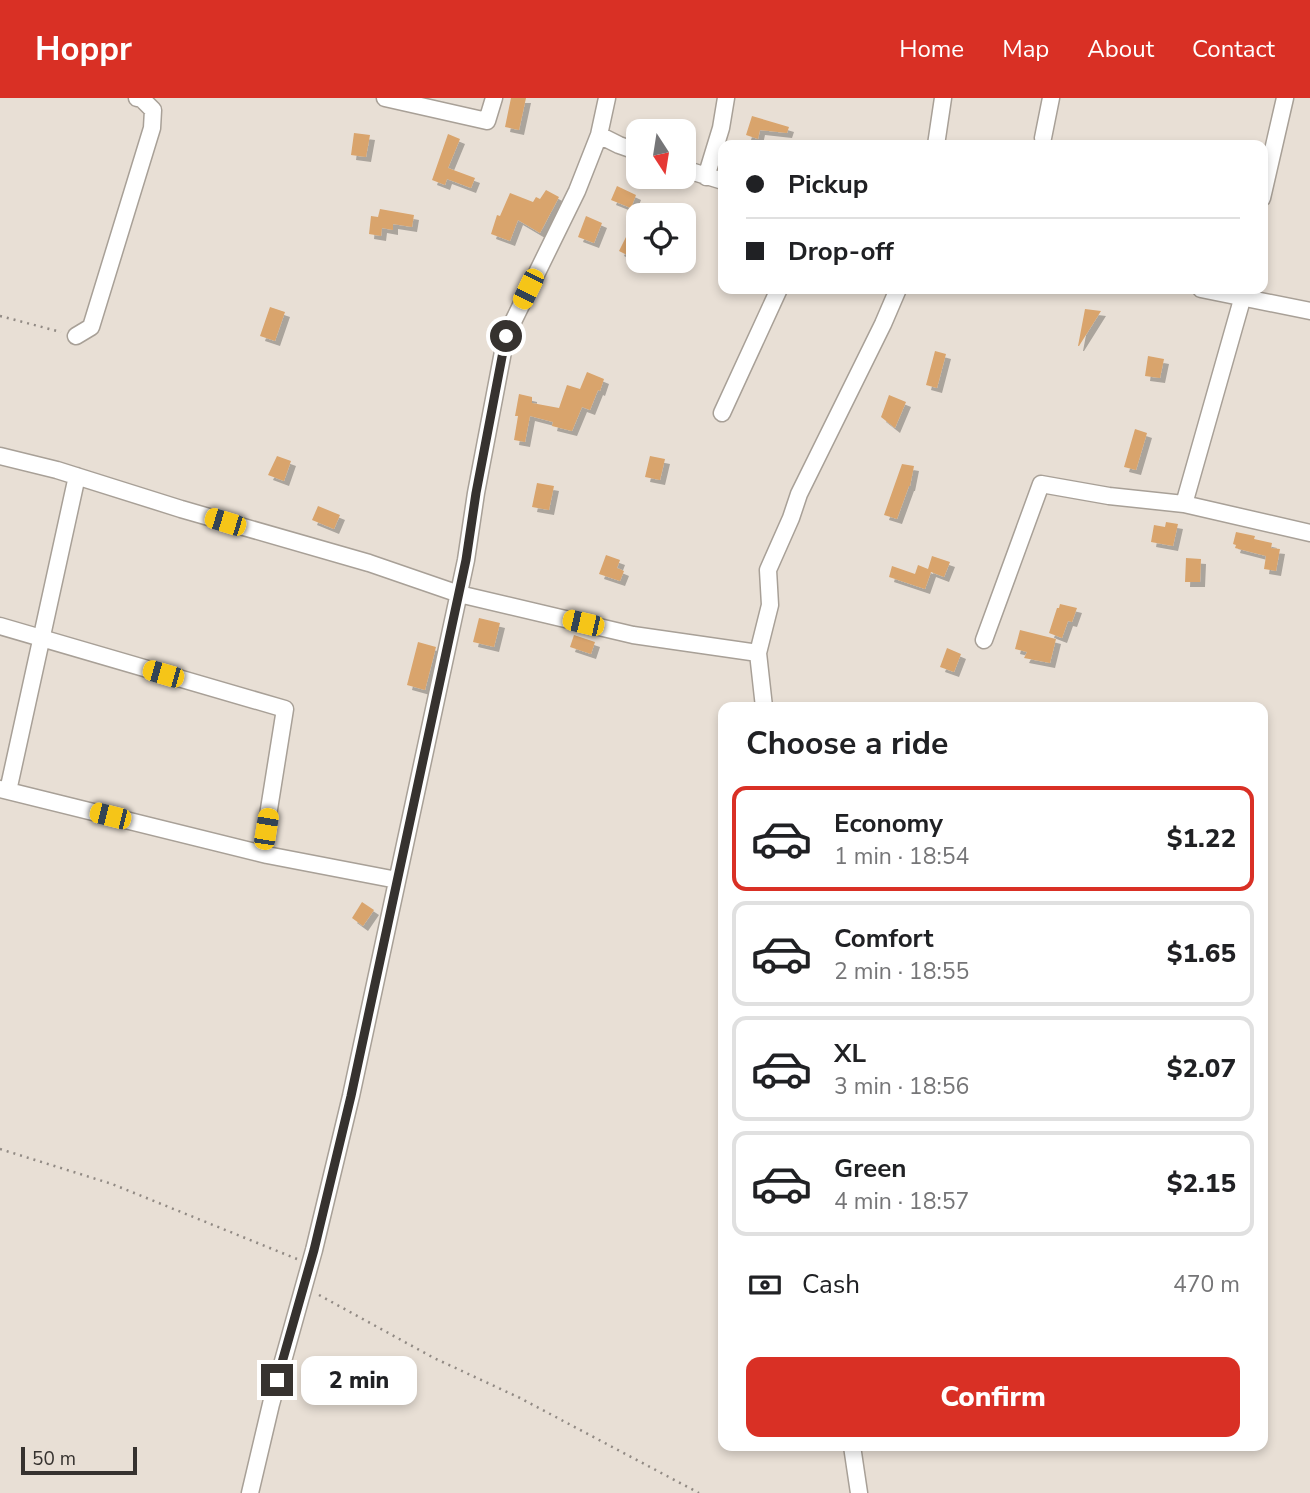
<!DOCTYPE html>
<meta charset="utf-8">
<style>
:root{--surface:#fff;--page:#f6f6f6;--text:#202124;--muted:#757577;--line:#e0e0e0;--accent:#d93025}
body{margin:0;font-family:"Nunito Sans",sans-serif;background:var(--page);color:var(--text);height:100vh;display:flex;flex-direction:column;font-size:26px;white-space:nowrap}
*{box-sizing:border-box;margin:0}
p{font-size:23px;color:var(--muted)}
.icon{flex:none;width:38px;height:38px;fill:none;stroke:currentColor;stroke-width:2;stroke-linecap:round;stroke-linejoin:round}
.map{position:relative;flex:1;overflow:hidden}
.panel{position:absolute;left:718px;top:604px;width:550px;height:749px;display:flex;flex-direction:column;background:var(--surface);border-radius:14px;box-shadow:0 4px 10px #0003}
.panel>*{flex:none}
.banner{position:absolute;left:718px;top:42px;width:550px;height:154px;border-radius:14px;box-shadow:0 4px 10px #0003;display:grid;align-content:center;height:154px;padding:0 28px;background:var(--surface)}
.needle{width:46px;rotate:168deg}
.tools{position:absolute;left:626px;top:21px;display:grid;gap:14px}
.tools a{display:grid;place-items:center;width:70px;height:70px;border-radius:14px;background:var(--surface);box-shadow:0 4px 10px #0003;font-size:35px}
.scale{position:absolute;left:21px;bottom:18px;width:116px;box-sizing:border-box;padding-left:7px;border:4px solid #36322f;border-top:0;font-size:19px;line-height:24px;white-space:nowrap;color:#36322f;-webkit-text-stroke:5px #e8dfd5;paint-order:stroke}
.end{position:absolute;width:32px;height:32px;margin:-16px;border:9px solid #36322f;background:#fff;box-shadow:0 0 0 4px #fff}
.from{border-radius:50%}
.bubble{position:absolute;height:49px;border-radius:14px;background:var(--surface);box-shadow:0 4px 10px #0003;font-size:23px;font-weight:800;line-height:49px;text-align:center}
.car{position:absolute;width:21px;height:42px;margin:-21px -10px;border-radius:9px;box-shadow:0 0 5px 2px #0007;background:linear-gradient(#f5c518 24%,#345 0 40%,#f5c518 0 76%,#345 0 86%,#f5c518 0)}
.banner b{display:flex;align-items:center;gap:24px;height:66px;font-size:26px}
.banner b+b{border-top:2px solid var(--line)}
.banner i{width:18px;height:18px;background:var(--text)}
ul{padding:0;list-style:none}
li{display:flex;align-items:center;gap:21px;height:105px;margin:0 14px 10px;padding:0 14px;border:4px solid var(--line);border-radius:14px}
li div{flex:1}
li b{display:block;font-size:26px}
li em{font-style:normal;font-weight:800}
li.current{border-color:var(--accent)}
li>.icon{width:63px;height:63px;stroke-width:1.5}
h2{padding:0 28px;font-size:32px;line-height:84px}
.pay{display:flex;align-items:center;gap:18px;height:77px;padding:0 28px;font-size:26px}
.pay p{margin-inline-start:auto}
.primary-button{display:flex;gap:14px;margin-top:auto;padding:14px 28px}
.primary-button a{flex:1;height:80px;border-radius:14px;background:var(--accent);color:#fff;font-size:28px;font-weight:800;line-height:80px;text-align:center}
header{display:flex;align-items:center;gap:42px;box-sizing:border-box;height:98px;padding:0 35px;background:var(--accent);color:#fff}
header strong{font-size:33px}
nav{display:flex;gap:38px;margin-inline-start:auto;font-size:24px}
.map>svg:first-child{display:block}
.building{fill:#d9a46c;filter:url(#shadow)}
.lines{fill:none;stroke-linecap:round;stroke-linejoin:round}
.street-casing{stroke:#a8a097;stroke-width:19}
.path{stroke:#918a84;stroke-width:2.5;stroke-dasharray:2 5;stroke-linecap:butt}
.street{stroke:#fff;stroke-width:16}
.route{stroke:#36322f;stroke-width:9}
</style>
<header>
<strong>Hoppr</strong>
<nav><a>Home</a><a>Map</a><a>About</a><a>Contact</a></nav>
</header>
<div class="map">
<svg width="1310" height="1395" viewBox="0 0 1310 1395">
<defs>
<filter id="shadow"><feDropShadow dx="5" dy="5" stdDeviation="0" flood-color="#0004"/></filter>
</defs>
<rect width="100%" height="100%" fill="#e8dfd5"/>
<path class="building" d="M 511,0 L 526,0 L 519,32 L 505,29 Z
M 752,18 L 789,29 L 787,35 L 760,32 L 758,41 L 746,37 Z
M 354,35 L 370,37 L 366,59 L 351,57 Z
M 448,36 L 460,41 L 448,70 L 475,80 L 471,90 L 447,81 L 445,87 L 432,82 Z
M 617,88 L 636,97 L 631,110 L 611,102 Z
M 546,92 L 559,99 L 540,135 L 518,122 L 510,143 L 491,136 L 497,117 L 500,118 L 510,95 L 533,104 L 536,99 L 540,101 Z
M 380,111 L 414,117 L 412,129 L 393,126 L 393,132 L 382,130 L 381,138 L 369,136 L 371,118 L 378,119 Z
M 586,118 L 602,125 L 594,145 L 578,139 Z
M 627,137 L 639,143 L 639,159 L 634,157 L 633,160 L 619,153 Z
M 270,209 L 285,214 L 275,243 L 260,238 Z
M 1085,211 L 1101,213 L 1079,248 L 1078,248 Z
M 935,253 L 946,256 L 937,290 L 926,287 Z
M 1148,258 L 1164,261 L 1160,280 L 1145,278 Z
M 587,274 L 604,281 L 600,293 L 598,292 L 590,312 L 582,309 L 572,333 L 552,328 L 553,324 L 530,318 L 525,344 L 514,342 L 518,318 L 515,318 L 519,296 L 532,299 L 532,305 L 559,310 L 567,287 L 580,291 Z
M 889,297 L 906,304 L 895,330 L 881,319 Z
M 1135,331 L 1147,335 L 1136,372 L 1124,369 Z
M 277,358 L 291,363 L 284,383 L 268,377 Z
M 650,358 L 665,361 L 660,382 L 645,379 Z
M 902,366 L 914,368 L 910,388 L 909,388 L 897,421 L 884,417 Z
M 537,385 L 554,388 L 549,412 L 532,409 Z
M 318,408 L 340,417 L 334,431 L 312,422 Z
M 1166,424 L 1178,426 L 1173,448 L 1151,444 L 1154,427 L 1165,429 Z
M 1236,434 L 1255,438 L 1254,441 L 1272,445 L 1271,450 L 1280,451 L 1276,473 L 1264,471 L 1266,458 L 1235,450 L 1236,447 L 1233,446 Z
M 606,457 L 620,462 L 617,470 L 624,473 L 620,483 L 599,476 Z
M 932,458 L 950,464 L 944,479 L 931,474 L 925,491 L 889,479 L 892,468 L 915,476 L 918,467 L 928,471 Z
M 1186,460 L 1201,461 L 1200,484 L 1185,484 Z
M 1060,506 L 1077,510 L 1072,524 L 1068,523 L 1062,540 L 1049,535 L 1057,510 L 1059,510 Z
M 479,520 L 500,525 L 494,549 L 473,544 Z
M 1020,532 L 1056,541 L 1050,565 L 1024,560 L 1027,554 L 1015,551 Z
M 574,537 L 595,544 L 591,556 L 570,549 Z
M 418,544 L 436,549 L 425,592 L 407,587 Z
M 947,550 L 961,556 L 954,574 L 940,569 Z
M 362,804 L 374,812 L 363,828 L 352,820 Z"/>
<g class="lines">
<defs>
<path id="street" d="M 385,0 L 487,23 L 494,0
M 599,37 L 619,47 L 639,54
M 1043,40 L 1051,0
M 936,47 L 943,0
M 684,71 L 723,83
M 706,79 L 721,30 L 726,0
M 1262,100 L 1285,0
M 1201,191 L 1310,213
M 76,238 L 91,229 L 152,30 L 153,12 L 142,1 L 137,0
M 722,315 L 779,191
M 0,358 L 57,372 L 181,411 L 369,465 L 459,496 L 633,537 L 758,555 L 764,609
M 1184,406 L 1310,435
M 0,528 L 285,611 L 262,755
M 984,542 L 1041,386 L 1109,398 L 1184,406 L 1245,191
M 758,555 L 770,507 L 768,472 L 791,420 L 799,396 L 883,226 L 898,191
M 0,691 L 267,757 L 397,782
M 8,693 L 77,378
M 852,1348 L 859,1395
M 250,1395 L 271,1306 L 314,1152 L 351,998 L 466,462 L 476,395 L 506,238 L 577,93 L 599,37 L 607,0"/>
</defs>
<use href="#street" class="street-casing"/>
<path class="path" d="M 0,218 L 61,234
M 0,1051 L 112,1086 L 297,1161
M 319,1197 L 434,1260 L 520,1300 L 699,1395"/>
<use href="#street" class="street"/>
</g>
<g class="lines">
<path class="route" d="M 277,1282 L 314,1152 L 351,998 L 466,462 L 476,395 L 506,238"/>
</g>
</svg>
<div class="tools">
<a><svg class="needle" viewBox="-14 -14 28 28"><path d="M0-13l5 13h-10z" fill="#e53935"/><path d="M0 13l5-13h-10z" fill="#757577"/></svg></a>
<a><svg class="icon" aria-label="locate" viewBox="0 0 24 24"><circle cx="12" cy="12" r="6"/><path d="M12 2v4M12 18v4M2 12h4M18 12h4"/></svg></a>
</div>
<div class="scale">50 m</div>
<i class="end from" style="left:506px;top:238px"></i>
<i class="end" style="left:277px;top:1282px"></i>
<div class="bubble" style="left:301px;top:1258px;width:116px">2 min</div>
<i class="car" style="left:528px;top:191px;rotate:206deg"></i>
<i class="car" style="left:225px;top:424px;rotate:287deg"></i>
<i class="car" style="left:583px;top:525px;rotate:283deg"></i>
<i class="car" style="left:163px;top:576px;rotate:286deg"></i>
<i class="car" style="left:110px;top:718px;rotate:284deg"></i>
<i class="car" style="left:266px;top:731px;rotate:9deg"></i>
<div class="banner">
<b><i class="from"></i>Pickup</b>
<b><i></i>Drop-off</b>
</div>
<section class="panel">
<h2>Choose a ride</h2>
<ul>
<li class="current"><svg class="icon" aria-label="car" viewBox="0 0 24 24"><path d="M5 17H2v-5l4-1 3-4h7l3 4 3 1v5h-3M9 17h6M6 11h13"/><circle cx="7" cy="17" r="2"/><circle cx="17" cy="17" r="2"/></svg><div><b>Economy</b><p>1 min · 18:54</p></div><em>$1.22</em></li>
<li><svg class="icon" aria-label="car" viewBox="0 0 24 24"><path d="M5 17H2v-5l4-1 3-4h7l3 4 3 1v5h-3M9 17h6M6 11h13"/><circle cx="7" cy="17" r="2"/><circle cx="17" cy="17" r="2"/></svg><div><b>Comfort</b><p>2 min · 18:55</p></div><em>$1.65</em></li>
<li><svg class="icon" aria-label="car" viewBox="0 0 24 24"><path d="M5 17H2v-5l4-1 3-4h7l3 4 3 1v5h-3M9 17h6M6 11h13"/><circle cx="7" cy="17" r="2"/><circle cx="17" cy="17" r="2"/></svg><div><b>XL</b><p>3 min · 18:56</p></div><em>$2.07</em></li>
<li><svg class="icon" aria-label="car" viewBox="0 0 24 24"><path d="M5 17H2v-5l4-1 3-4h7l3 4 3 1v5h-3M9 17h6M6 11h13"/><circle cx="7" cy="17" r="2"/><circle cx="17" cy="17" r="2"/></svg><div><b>Green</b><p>4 min · 18:57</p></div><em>$2.15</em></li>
</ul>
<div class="pay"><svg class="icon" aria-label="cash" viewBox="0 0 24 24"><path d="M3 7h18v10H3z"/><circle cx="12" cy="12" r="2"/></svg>Cash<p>470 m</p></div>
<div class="primary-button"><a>Confirm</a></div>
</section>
</div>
